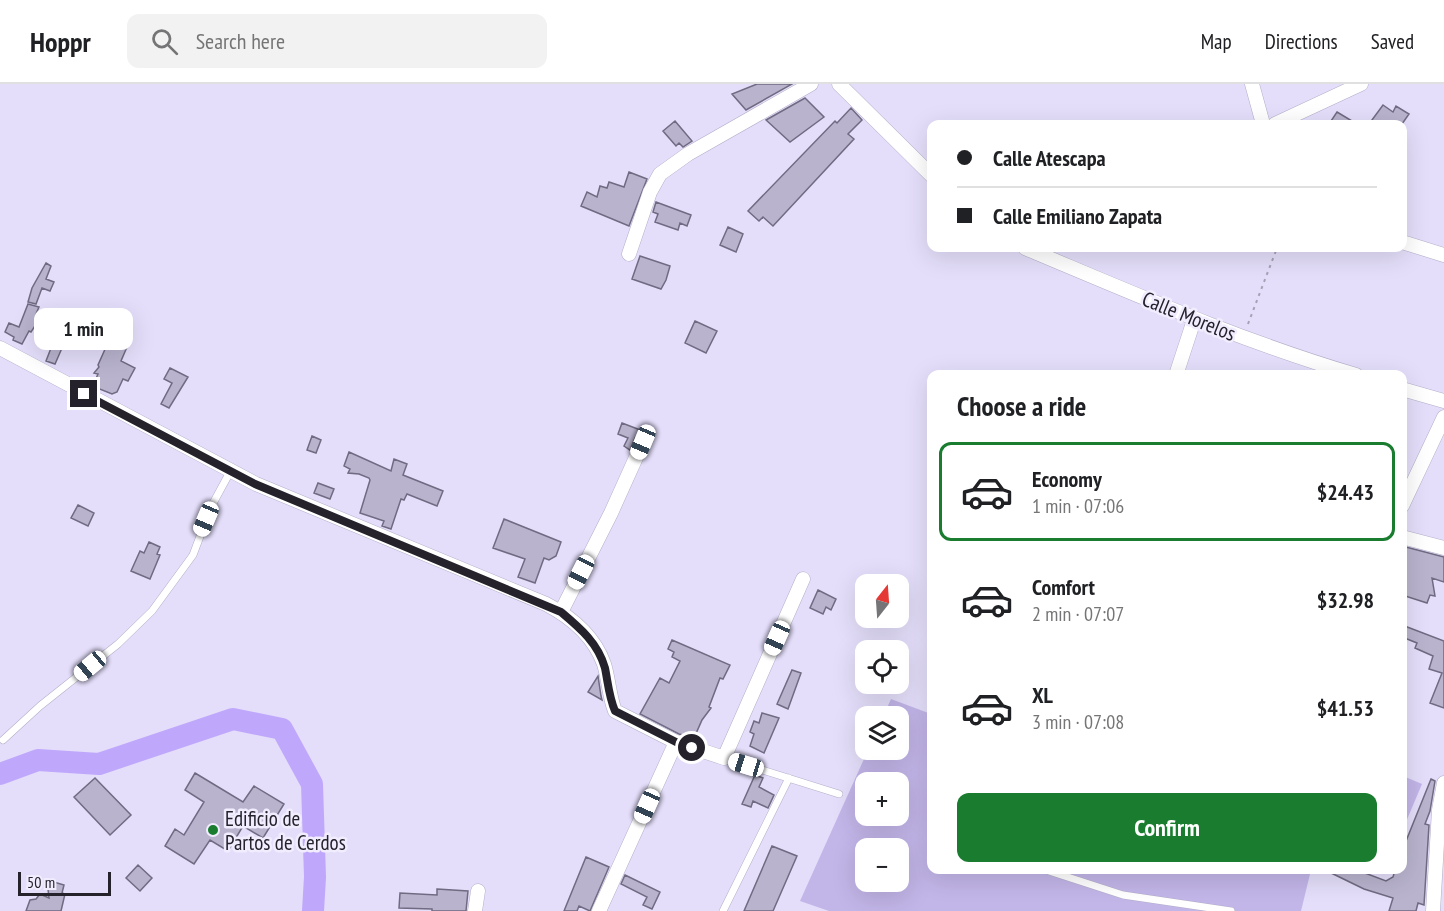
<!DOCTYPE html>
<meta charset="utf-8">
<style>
:root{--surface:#fff;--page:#f2f2f2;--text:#202124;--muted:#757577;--line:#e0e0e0;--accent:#197c2e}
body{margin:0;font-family:"PT Sans Narrow",sans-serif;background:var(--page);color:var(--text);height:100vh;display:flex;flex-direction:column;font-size:22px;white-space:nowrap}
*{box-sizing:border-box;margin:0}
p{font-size:20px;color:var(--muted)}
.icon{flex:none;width:33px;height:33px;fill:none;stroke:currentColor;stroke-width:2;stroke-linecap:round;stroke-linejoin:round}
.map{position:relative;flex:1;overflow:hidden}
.details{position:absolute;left:927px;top:286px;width:480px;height:504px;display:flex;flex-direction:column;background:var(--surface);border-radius:12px;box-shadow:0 6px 24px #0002}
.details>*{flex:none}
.top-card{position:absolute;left:927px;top:36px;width:480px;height:132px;border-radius:12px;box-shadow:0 6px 24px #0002;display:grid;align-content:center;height:132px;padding:0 30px;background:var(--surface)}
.needle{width:39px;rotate:17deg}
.controls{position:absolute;left:855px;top:490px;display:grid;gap:12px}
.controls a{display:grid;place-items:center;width:54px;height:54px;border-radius:12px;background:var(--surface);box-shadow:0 6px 24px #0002;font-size:30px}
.scale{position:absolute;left:18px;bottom:15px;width:93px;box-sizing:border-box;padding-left:6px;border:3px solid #25222c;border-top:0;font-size:16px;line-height:21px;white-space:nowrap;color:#25222c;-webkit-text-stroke:4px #f1edfe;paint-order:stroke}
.end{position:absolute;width:27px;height:27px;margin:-14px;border:8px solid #25222c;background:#fff;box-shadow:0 0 0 3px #fff}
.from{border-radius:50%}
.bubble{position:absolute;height:42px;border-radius:12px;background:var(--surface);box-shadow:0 6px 24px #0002;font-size:20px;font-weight:800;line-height:42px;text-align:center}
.car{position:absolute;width:18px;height:36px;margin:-18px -9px;border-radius:8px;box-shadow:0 0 4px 2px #0007;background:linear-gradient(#fff 24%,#345 0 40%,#fff 0 76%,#345 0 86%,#fff 0)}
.top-card b{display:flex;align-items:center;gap:21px;height:57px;font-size:22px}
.top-card b+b{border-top:2px solid var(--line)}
.top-card i{width:15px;height:15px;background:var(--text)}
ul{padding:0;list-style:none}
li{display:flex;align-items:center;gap:18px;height:99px;margin:0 12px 9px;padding:0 18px;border:3px solid transparent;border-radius:12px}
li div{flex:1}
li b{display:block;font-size:22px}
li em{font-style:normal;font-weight:800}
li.selected{border-color:var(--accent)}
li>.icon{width:54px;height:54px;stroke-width:1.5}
h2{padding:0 30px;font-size:27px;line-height:72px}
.primary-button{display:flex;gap:12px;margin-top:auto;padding:12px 30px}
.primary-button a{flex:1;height:69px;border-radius:12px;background:var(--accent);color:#fff;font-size:24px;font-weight:800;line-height:69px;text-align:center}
header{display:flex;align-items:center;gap:36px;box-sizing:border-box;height:84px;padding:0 30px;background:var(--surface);border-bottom:2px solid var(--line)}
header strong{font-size:28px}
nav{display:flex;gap:33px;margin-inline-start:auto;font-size:21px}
.search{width:420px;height:54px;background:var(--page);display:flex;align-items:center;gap:15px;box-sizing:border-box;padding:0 21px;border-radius:12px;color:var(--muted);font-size:22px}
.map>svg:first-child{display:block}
.green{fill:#c2b5e8;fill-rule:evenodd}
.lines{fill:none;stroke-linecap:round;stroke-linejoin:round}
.river{stroke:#bfa8fb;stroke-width:22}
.building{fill:#b9b3ce;stroke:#706a82;stroke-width:1.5}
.service-casing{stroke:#b4aec9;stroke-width:8}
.minor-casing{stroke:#b4aec9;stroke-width:15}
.path{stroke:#a6a1b7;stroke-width:2;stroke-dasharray:3 4.5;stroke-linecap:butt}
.service{stroke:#fff;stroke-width:7}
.minor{stroke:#fff;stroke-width:14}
.route{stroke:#25222c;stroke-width:8}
.poi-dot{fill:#197c2e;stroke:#f1edfe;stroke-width:2}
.labels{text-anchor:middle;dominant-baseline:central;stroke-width:5;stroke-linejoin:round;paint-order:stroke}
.street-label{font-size:21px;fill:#25222c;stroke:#f1edfe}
.poi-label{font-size:21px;fill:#25222c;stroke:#f1edfe;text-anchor:start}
</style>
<header>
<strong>Hoppr</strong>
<div class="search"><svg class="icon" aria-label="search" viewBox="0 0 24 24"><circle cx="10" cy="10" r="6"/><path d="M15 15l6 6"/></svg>Search here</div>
<nav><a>Map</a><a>Directions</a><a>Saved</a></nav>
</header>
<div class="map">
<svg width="1444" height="827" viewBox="0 0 1444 827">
<rect width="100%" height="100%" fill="#e4defa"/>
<path class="green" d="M 891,615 L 931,630 L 932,786 L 1311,786 L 1301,827 L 829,827 L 800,817 L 868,666 L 898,666 L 898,633 L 883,633 ZM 866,699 L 898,699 L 898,732 L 866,732 ZM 866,765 L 898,765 L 898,798 L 866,798 Z
M 1403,692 L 1422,700 L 1403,745 Z"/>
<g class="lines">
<path class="river" d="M 0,690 L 38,676 L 99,680 L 233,635 L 282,645 L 312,700 L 315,793 L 313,827"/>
</g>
<path class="building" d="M 757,0 L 792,0 L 746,26 L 732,10 Z
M 805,14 L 824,33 L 790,58 L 766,36 Z
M 1383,21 L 1393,28 L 1396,22 L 1409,30 L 1402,40 L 1369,40 Z
M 851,24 L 862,36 L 848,50 L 854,55 L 773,142 L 763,133 L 759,137 L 748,127 L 835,37 L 837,39 Z
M 1337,28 L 1357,40 L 1329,40 Z
M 675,37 L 692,57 L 683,63 L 679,59 L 676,62 L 663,47 Z
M 629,88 L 647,95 L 629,142 L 581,122 L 587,108 L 597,113 L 600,102 L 607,104 L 609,98 L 624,103 Z
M 656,118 L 691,131 L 687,142 L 680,139 L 678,146 L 655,138 L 658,130 L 653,128 Z
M 728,143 L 743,150 L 736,168 L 720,161 Z
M 640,172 L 670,182 L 666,196 L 661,205 L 632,195 Z
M 46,179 L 51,182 L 46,195 L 54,198 L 50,207 L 42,204 L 36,220 L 28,218 L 32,204 Z
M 28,220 L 39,223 L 36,230 L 35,242 L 31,248 L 29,247 L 22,260 L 13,256 L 14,253 L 5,248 L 9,239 L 19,243 Z
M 69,229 L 122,257 L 120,260 L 127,263 L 121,277 L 135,284 L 128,297 L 123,295 L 117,308 L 112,310 L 97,304 L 99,301 L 94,299 L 98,290 L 94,289 L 99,283 L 98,281 L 106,263 L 96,254 L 92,256 L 75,247 L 68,265 L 62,264 L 55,280 L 46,277 L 58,246 L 61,247 Z
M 695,237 L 717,247 L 706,269 L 685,259 Z
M 170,284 L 188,293 L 169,324 L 161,320 L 172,299 L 164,295 Z
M 622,339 L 643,347 L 635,354 L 630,366 L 624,362 L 628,354 L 618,350 Z
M 312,352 L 321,356 L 316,369 L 307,366 Z
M 349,368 L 391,387 L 394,375 L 407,380 L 403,391 L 443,407 L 437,422 L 407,410 L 404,416 L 401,415 L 391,445 L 382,442 L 384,437 L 360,429 L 370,396 L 369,394 L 359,390 L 348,389 L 350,385 L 344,382 Z
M 318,399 L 334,405 L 330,415 L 314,409 Z
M 78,421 L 94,429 L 88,442 L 71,434 Z
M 504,435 L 561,458 L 556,472 L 549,476 L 544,474 L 535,499 L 518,493 L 525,475 L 493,464 Z
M 149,458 L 160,463 L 157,470 L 160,471 L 150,495 L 131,487 L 140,467 L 144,469 Z
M 1402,462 L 1444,473 L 1444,498 L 1432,494 L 1435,512 L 1430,511 L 1427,519 L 1402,511 Z
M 818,506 L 836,515 L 831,526 L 826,523 L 823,530 L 810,524 Z
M 1402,541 L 1444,557 L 1444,624 L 1430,619 L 1442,589 L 1429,585 L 1433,572 L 1415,564 L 1417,559 L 1402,553 Z
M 672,556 L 730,581 L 723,595 L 720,594 L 709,623 L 711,624 L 702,636 L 694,654 L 679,650 L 640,630 L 660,594 L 669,599 L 680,577 L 672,573 L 674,568 L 668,565 Z
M 792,586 L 801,589 L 788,625 L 777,620 Z
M 598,592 L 601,612 L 602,616 L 588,608 Z
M 762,629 L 779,634 L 764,669 L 750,662 L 754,650 L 750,648 L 754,637 L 759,639 Z
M 195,689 L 243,718 L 254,702 L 284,720 L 263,754 L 243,742 L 228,767 L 210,756 L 194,780 L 165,762 L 175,745 L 184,751 L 204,718 L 185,706 Z
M 755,691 L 763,694 L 759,703 L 774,711 L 768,724 L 753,717 L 751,723 L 742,720 Z
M 95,694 L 131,731 L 110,751 L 74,713 Z
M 1431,695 L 1435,697 L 1430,727 L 1425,740 L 1429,741 L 1424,821 L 1418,819 L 1416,827 L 1389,827 L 1393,814 L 1364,805 L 1325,786 L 1357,786 L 1386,797 L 1393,793 L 1395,786 L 1402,786 L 1402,767 Z
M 772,762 L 797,772 L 773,827 L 744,827 Z
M 586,773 L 609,783 L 590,827 L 579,822 L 577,827 L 564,827 Z
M 138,781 L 152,794 L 140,807 L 126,794 Z
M 625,791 L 660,808 L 652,825 L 643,821 L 647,813 L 621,800 Z
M 47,796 L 64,801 L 62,809 L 65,810 L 61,827 L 26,827 L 30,816 L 36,815 L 40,810 L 49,814 Z
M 437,805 L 468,807 L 466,827 L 432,827 L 432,825 L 399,824 L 400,809 L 437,811 Z"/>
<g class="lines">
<defs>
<path id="service" d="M 3,656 L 40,622 L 118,560 L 152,527 L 193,471 L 211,423 L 230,388
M 724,674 L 839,710
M 1046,786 L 1123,811 L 1231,827
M 723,827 L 789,694"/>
<path id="minor" d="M 839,0 L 932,92
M 1252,0 L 1263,40
M 1275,40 L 1361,0
M 1402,158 L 1444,171
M 1025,164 C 1135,210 1241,257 1356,291
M 629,170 L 650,108 L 660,90 L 688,70 L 811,0
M 0,264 L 256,400 L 546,520 C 571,533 594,552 604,580 C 609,596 609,612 615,627 L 676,658 L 724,674 L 803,495
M 1176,291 L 1194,236
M 1402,305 L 1444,317
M 1402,422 L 1444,333
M 1402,453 L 1444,464
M 561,528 L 611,429 L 643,358
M 475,827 L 478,807
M 599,827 L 676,658
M 1433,827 L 1439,726 L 1444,699"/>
</defs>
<use href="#service" class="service-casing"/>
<use href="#minor" class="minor-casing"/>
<path class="path" d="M 1248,240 L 1277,164"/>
<use href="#service" class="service"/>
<use href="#minor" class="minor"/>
</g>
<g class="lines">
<path class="route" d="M 84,310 L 255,400 L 561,528 C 580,544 598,559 605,584 C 608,599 609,613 615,627 L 676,658 L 692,664"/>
</g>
<circle class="poi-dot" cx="213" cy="746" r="6"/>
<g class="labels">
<g class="street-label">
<text transform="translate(1189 232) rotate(22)">Calle Morelos</text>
</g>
<g class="poi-label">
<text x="225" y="734">Edificio de<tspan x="225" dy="24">Partos de Cerdos</tspan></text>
</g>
</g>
</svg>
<div class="controls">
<a><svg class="needle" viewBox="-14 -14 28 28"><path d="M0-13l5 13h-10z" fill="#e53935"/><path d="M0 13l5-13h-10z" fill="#757577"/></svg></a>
<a><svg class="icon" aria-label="locate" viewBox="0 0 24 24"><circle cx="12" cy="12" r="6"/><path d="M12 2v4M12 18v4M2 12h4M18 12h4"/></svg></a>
<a><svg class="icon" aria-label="layers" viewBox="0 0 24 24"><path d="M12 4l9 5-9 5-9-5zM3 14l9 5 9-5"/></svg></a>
<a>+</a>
<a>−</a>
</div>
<div class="scale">50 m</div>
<i class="end from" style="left:692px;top:664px"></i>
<i class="end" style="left:84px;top:310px"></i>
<div class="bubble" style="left:34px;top:224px;width:99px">1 min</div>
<i class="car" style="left:643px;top:358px;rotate:203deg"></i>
<i class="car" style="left:206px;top:435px;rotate:203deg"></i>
<i class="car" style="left:581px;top:488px;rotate:207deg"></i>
<i class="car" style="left:777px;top:554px;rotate:204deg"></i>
<i class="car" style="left:90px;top:582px;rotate:230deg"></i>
<i class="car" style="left:746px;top:681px;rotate:287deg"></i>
<i class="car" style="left:647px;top:722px;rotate:204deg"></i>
<div class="top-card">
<b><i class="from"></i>Calle Atescapa</b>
<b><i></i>Calle Emiliano Zapata</b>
</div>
<section class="details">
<h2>Choose a ride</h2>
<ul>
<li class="selected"><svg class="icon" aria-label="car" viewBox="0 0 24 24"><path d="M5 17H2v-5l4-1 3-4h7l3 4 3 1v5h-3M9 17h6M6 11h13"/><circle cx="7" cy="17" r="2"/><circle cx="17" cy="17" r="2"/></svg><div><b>Economy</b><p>1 min · 07:06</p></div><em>$24.43</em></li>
<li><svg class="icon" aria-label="car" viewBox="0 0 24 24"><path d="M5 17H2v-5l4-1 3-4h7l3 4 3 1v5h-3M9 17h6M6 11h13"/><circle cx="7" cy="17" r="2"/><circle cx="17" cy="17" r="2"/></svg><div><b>Comfort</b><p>2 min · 07:07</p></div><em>$32.98</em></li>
<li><svg class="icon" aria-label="car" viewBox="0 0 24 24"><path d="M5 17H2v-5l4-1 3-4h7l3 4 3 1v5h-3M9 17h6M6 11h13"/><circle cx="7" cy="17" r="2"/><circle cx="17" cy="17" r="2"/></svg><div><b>XL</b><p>3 min · 07:08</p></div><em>$41.53</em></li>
</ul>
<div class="primary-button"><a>Confirm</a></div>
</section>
</div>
